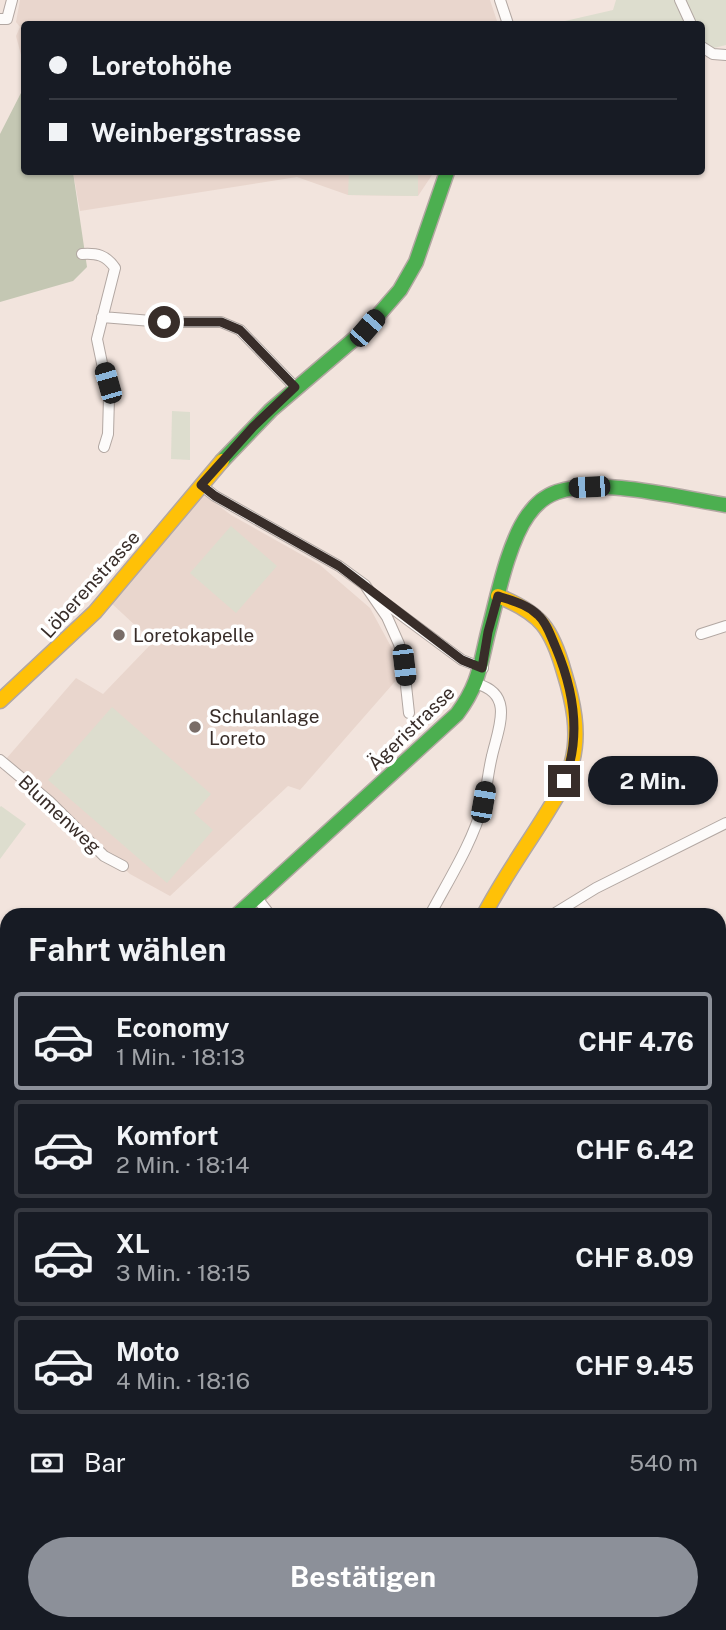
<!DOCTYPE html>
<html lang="de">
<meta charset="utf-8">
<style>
:root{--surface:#171b24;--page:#242831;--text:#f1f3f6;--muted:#9ea1a6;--line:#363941;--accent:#8c9099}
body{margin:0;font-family:"Public Sans",sans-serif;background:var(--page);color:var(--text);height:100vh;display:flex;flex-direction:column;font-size:26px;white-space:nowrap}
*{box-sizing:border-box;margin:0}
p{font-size:23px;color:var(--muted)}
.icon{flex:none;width:38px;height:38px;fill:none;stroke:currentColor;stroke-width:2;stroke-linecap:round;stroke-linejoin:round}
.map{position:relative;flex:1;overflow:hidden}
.details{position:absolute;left:0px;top:908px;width:726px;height:723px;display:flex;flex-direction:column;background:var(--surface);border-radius:21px 21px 0 0;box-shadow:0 2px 5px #0004}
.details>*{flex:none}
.banner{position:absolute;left:21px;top:21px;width:684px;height:154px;border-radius:7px;box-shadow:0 2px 5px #0004;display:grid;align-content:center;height:154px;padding:0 28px;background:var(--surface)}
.end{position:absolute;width:32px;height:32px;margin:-16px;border:9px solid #382d29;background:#fff;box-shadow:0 0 0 4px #fff}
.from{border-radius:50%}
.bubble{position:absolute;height:49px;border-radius:24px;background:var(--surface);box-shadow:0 2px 5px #0004;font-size:23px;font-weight:700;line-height:49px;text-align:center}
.car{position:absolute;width:21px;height:42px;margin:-21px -10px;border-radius:9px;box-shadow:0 0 5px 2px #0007;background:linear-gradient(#222 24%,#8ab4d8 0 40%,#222 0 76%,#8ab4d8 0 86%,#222 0)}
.banner b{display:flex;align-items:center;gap:24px;height:66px;font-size:26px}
.banner b+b{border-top:2px solid var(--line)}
.banner i{width:18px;height:18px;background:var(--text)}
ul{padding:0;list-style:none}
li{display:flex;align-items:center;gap:21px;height:98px;margin:0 14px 10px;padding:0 14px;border:4px solid var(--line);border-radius:7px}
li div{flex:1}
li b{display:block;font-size:26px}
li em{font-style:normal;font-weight:700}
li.active{border-color:var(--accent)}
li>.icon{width:63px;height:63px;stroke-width:1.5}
h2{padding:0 28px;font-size:32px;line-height:84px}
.pay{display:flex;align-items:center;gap:18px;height:77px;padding:0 28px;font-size:26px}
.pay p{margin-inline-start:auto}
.primary-button{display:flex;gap:14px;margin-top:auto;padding:14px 28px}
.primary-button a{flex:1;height:80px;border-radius:42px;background:var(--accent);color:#fff;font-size:28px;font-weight:700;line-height:80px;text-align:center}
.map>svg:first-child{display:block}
.education{fill:#e9d6cd}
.green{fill:#ddddce}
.forest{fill:#c4c7b3}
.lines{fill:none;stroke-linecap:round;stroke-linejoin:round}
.street-casing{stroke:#b2a7a2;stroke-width:12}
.fast-casing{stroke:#b2a7a2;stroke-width:17}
.slow-casing{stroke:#b2a7a2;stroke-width:17}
.street{stroke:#fdfbfa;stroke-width:10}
.fast{stroke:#4caf50;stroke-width:14}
.slow{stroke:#ffc107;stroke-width:14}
.route{stroke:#382d29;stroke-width:9}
.poi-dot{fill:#796d68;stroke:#fff;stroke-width:2.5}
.labels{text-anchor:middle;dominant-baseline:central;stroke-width:7;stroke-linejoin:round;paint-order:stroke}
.street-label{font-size:19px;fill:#382d29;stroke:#fff}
.poi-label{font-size:19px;fill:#382d29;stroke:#fff;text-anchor:start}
</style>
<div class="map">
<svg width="726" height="1630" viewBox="0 0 726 1630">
<rect width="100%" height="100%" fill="#f2e4dd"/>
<path class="education" d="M 20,0 L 490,0 L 498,24 L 24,24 L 24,66 L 16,36 L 20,27 L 16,22 Z
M 73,172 L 434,172 L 418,196 L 348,195 L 297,177 L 80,211 Z
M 202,493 L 231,515 L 320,565 L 370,608 L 395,654 L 399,677 L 300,790 L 288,786 L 170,896 L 130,874 L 36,784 L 6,759 L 76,678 L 103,694 L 153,642 L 108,600 Z"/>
<path class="green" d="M 616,0 L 726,0 L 726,45 L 702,51 L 702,24 L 552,24 L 613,10 Z
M 349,172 L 418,172 L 418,196 L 348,195 Z
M 172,411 L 190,412 L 190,460 L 171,459 Z
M 231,526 L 277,566 L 236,613 L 190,573 Z
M 112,707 L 211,794 L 194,813 L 213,830 L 167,883 L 48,780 Z
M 1,806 L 26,824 L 0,859 L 0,807 Z"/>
<path class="forest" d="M 24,87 L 24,172 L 73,172 L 87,267 L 73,281 L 0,302 L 0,134 Z"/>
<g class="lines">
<defs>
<path id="street" d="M 500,0 L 508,24
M 680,0 L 691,24
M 0,19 L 7,19 L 12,0
M 702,47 L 713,54 L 726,55
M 82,254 C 97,253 106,255 115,268 L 97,339 L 109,397 L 108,434 L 104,447
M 102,317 L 164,322 L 221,322 L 240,330 L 295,387
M 201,485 L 215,496 L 339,566 L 365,585 L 387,617 L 399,644 L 403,658 L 409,713
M 377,597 L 462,660 L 483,668
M 701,634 L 726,626
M 0,760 L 49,801 L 104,856 L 123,866
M 257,898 L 270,915
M 430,915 C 449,879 472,844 483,804 C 487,788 488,772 492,756 C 498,729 515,694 477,684
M 552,915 L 596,888 L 726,823
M 719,1012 L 726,1005
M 0,1026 L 7,1019
M 719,1221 L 726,1216
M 0,1317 L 7,1319
M 719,1452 L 726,1458
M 0,1498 L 7,1470
M 402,1624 L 403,1630
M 602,1624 L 603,1630
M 90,1630 L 94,1624
M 150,1630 L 152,1624
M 282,1630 L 284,1624
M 516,1630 L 518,1624"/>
<path id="fast" d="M 222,461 L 271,410 L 367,328 L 400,290 L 416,262 L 447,172
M 237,915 L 457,714 C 481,682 480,662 490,625 C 498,594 509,541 528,515 C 535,505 545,496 557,492 C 600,477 680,498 726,505
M 0,1148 L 7,1143"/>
<path id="slow" d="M 0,701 L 95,612 L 222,461
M 484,915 C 501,882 523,851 543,819 C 554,801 567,782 572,762 C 580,732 573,701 564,672 C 552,629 541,613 498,596"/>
</defs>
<use href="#street" class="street-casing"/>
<use href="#fast" class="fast-casing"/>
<use href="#slow" class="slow-casing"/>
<use href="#street" class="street"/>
<use href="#fast" class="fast"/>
<use href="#slow" class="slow"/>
</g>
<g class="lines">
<path class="route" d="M 164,322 L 221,322 L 240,330 L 295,387 L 253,427 L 201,485 L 215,496 L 339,566 L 462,660 L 482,668 L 488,632 L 498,596 C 512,601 527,604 538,615 C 547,623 551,637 556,648 C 574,691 582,736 564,781"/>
</g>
<g class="poi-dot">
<circle cx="119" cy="635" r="7"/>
<circle cx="195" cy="727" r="7"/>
</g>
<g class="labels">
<g class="street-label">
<text transform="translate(90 584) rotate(-48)">Löberenstrasse</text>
<text transform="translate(411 728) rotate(-44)">Ägeristrasse</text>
<text transform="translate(60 814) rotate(43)">Blumenweg</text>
</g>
<g class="poi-label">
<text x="133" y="635">Loretokapelle</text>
<text x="209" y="716">Schulanlage<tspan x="209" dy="22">Loreto</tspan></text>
</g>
</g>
</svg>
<i class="end from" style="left:164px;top:322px"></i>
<i class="end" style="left:564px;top:781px"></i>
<div class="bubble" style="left:588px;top:756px;width:130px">2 Min.</div>
<i class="car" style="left:367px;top:328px;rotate:41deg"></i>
<i class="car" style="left:108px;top:383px;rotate:344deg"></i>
<i class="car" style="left:589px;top:487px;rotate:267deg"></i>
<i class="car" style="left:404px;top:665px;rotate:173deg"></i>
<i class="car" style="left:483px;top:802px;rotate:10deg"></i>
<div class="banner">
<b><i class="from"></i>Loretohöhe</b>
<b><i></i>Weinbergstrasse</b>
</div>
<section class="details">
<h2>Fahrt wählen</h2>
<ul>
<li class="active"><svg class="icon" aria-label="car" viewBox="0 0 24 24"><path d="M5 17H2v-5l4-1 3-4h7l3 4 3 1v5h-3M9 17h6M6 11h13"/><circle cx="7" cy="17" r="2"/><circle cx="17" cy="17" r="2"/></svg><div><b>Economy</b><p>1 Min. · 18:13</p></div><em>CHF 4.76</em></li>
<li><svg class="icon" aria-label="car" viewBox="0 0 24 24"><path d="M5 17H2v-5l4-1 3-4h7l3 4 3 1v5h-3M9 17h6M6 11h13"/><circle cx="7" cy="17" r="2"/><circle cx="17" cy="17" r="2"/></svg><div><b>Komfort</b><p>2 Min. · 18:14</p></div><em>CHF 6.42</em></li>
<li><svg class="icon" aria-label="car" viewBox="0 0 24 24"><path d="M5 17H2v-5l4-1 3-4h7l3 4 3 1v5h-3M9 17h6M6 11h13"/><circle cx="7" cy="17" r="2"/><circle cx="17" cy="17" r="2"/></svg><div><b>XL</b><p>3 Min. · 18:15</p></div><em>CHF 8.09</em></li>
<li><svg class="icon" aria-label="car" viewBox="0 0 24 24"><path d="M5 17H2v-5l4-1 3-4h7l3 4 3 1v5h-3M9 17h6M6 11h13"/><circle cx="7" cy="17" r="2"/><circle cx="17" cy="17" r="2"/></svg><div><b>Moto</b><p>4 Min. · 18:16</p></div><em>CHF 9.45</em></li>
</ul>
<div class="pay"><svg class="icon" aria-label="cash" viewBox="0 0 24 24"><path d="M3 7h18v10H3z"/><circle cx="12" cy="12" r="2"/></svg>Bar<p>540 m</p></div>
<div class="primary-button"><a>Bestätigen</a></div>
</section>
</div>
